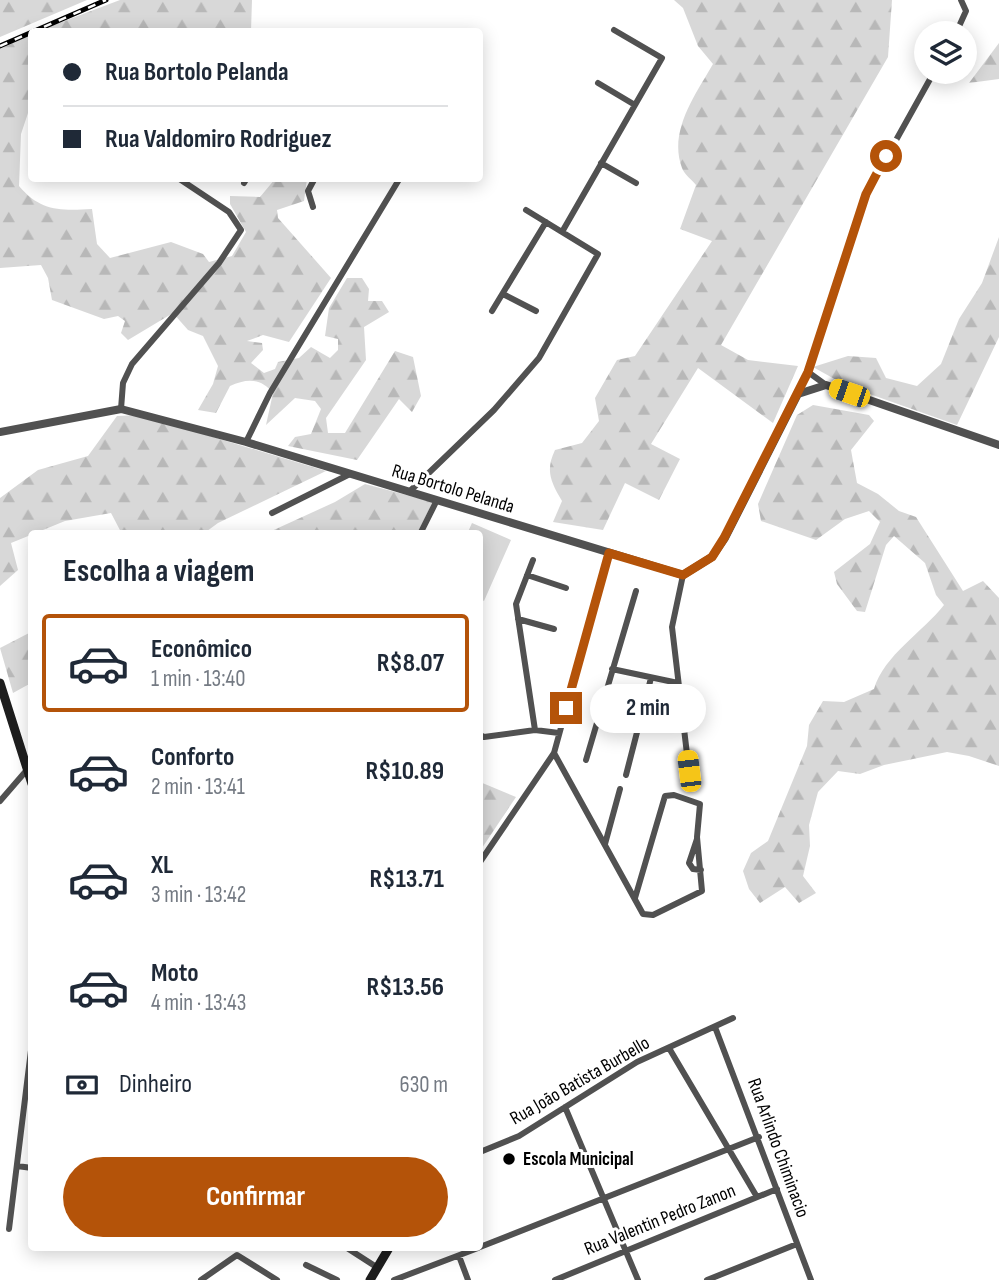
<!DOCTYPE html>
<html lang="pt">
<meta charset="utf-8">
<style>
:root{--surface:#fff;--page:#f2f2f3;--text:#1f2937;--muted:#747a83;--line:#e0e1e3;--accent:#b45309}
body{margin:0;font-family:"Sofia Sans Condensed",sans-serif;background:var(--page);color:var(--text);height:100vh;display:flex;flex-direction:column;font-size:26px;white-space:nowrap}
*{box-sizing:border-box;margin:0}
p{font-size:23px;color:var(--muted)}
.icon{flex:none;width:38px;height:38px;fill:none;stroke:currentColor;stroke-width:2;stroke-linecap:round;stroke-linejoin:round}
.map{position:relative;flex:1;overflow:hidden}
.sheet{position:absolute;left:28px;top:530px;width:455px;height:721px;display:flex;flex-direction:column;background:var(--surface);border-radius:7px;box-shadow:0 4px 18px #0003}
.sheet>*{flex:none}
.hud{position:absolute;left:28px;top:28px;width:455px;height:154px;border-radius:7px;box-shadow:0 4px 18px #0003;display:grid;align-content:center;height:154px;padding:0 35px;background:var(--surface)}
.fabs{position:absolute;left:914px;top:21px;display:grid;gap:14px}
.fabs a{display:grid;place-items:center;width:63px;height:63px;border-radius:50%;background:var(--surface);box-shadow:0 4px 18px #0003;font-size:35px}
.end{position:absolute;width:32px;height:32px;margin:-16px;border:9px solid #b45309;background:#fff;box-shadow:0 0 0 4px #fff}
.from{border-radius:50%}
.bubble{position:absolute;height:49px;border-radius:24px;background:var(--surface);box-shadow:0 4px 18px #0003;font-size:23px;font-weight:700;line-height:49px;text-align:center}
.car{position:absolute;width:21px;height:42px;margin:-21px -10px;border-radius:9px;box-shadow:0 0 5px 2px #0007;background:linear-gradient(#f5c518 24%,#345 0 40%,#f5c518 0 76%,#345 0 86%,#f5c518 0)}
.hud b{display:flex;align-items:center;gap:24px;height:66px;font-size:26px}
.hud b+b{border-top:2px solid var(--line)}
.hud i{width:18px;height:18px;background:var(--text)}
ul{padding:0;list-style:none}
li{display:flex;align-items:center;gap:21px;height:98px;margin:0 14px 10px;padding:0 21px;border:4px solid transparent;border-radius:7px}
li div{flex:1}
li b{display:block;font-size:26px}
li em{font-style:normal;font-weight:700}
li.active{border-color:var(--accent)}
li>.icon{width:63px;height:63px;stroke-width:1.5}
h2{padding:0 35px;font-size:32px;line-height:84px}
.pay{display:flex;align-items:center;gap:18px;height:77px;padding:0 35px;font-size:26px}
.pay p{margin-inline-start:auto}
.cta{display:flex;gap:14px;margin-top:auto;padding:14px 35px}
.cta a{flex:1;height:80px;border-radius:42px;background:var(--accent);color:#fff;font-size:28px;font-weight:700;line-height:80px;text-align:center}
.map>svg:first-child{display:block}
.forest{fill:url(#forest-firs)}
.pitch{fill:#d8d8d8}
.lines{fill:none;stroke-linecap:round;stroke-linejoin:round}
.minor{stroke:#515151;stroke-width:6}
.tertiary{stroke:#515151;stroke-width:8}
.secondary{stroke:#1e1e1e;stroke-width:9}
.rail-casing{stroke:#000;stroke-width:5}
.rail{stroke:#fff;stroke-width:2.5;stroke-dasharray:8;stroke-linecap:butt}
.route{stroke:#b45309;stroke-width:9}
.poi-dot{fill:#000;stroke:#fff;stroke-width:2.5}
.labels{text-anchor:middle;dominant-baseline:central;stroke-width:6;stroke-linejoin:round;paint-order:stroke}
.street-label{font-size:19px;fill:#000;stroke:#fff}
.poi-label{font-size:19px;font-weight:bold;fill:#000;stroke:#fff;text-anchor:start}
</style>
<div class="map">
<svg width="999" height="1280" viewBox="0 0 999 1280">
<defs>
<pattern id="forest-firs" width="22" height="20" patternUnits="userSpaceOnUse" patternTransform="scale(1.75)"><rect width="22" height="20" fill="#d8d8d8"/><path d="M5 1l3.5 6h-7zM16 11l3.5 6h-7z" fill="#b8b8b8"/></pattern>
</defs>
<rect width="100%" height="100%" fill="#fff"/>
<path class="forest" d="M 0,0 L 87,0 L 0,37 Z
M 120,0 L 252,0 L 251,31 L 38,31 Z
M 674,0 L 892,0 L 888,57 L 721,345 L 748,360 L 798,366 L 773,423 L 698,368 L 651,444 L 680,459 L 659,500 L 625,483 L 603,530 L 553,522 L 562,501 C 551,482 545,471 555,450 L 582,443 L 599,421 L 595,398 L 617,360 L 635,356 L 712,241 L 680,229 L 696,185 C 692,180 684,174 682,168 C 668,131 696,94 713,64 L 698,46 L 683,8 Z
M 31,35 L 31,104 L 21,134 L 19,186 C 40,211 60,211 92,209 L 97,244 L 110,258 L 171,242 L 203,254 L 209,262 L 232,256 L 246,232 L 230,204 L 230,196 L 260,197 L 275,179 L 307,179 L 304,201 L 277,210 L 278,218 L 331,278 L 289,342 L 263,335 L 247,341 L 262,343 L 263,350 L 251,363 L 264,373 L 275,369 L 278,362 L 299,358 L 311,347 L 330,358 L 338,350 L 338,339 L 325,336 L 329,308 L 347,278 L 362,278 L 369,289 L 368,301 L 382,301 L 389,312 L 364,327 L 366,360 L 326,418 L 328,433 L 345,433 L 395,351 L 413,357 L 421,396 L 412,412 L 399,399 L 357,460 L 288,446 L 295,437 L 311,434 L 321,409 L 315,401 L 295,398 L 266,425 L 273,393 C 261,378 247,378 230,386 L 216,413 L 198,410 L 213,384 L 218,366 L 203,336 L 188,330 L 173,313 L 128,340 L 121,333 L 125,321 L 118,316 L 104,319 L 52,300 L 48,278 L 41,265 L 0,268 L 0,49 Z
M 999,43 L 999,79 L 969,83 Z
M 999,237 L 999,337 L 957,425 L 847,386 L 813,367 L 848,356 L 876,358 L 886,378 L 917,386 L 941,364 L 959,319 L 982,283 Z
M 813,405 L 869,415 L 874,421 L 851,450 L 857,483 L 878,494 L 899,511 L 916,517 L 963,591 L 983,581 L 999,598 L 999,766 L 969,756 L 947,752 L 884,765 L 860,774 L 838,771 L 818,792 L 809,825 L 810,846 L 803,876 L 816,893 L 799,903 L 785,887 L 760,903 L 749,889 L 743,871 L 751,853 L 768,841 L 807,746 L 809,725 L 823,701 L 844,702 L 874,689 C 884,655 923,632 944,605 L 936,595 L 925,563 L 894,536 L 886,545 L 865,612 L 857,611 L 837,584 L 834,572 L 870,544 L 880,522 L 869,511 L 845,519 L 816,540 L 761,521 L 758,504 L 797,415 Z
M 140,415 L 326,471 L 218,523 L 203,534 L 122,534 L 111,513 L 65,521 L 11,543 L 18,570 L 0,586 L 0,498 L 38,470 L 88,456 L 117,416 Z
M 365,484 L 433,502 L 417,534 L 265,534 L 335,502 Z
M 31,632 L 31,683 L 13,693 L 0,648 Z
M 480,782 L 516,797 L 480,851 Z"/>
<path class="pitch" d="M 472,523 L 511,540 L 484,601 L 480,599 L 480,534 L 467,534 Z"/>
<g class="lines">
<path class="minor" d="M 956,33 L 966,11 L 961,0
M 598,83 L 635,105
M 601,163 L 636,183
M 244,183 L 247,178
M 313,207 L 308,191 L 315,178
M 562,232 L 662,58 L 614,30
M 503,294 L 536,311
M 492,311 L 546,222
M 808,372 L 826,385
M 798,394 L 808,372 L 866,194 L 934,72
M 121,409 L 123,383 L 132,364 L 219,263 L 241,230 L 229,212 L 178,178
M 246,442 L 270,393 L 400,178
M 409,492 L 494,410 L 539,358 L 598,254 L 526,210
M 272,513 L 350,474
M 420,534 L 437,500
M 533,560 L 516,604 L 535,730 L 559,733
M 527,575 L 566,588
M 683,575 L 672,627 L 689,771
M 518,619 L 554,629
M 612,669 L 678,683
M 480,735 L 484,737 L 535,730
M 554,753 L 643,914 L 653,915 L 702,891 L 697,837 L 700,804 L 674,795 L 665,796 L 635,898
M 586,760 L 636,591
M 626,775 L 651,678
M 0,801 L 26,771
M 697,839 L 689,863 L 693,869 L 701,870
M 605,844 L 620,789
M 480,862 L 554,753 L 609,553
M 715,1027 L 811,1280
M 669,1048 L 757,1197
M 565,1107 L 638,1280
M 480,1152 L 519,1136 L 637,1062 L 733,1018
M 17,1166 L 32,1168
M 9,1229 L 32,1042
M 480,1247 L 759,1137
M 347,1248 L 378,1268
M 459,1256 L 468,1280
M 306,1265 L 337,1280
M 201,1280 L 237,1255 L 277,1280
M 394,1280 L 478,1248
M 555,1280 L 777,1189
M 707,1280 L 797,1244"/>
<path class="tertiary" d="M 0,432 L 121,409 L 246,442 L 683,575 L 712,557 L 725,538 L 798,394 L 826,385 L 999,445"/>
<path class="secondary" d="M 0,683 L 32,784
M 370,1280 L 389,1248"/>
<defs>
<path id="rail" d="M 0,46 L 106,0"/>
</defs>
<use href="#rail" class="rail-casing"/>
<use href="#rail" class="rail"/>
</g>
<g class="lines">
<path class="route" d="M 566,708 L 609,553 L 683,575 L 712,557 L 724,538 L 808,372 L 866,194 L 886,156"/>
</g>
<circle class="poi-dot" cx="509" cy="1159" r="7"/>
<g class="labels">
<g class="street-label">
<text transform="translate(453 489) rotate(17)">Rua Bortolo Pelanda</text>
<text transform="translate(580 1081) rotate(-30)">Rua João Batista Burbello</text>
<text transform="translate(778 1148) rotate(70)">Rua Arlindo Chiminacio</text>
<text transform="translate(660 1220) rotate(-22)">Rua Valentin Pedro Zanon</text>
</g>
<g class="poi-label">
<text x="523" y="1159">Escola Municipal</text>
</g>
</g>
</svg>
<div class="fabs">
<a><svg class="icon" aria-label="layers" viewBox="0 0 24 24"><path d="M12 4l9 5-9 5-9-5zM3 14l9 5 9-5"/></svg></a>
</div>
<i class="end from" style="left:886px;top:156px"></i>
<i class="end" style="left:566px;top:708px"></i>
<div class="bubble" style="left:590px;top:684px;width:116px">2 min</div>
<i class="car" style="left:849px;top:393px;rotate:289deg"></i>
<i class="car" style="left:689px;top:771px;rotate:353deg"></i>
<div class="hud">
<b><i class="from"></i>Rua Bortolo Pelanda</b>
<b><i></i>Rua Valdomiro Rodriguez</b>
</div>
<section class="sheet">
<h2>Escolha a viagem</h2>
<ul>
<li class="active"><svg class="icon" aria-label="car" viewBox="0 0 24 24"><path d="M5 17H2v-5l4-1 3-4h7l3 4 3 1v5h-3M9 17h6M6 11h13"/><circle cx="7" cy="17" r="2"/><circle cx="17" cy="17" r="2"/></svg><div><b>Econômico</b><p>1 min · 13:40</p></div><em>R$8.07</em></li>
<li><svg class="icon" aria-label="car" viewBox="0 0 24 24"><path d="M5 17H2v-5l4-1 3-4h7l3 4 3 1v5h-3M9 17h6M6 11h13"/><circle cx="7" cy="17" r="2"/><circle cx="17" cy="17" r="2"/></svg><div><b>Conforto</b><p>2 min · 13:41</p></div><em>R$10.89</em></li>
<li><svg class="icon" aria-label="car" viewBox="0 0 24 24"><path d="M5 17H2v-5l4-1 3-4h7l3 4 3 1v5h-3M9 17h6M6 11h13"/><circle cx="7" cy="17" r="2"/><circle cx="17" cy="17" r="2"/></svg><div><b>XL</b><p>3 min · 13:42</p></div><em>R$13.71</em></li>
<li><svg class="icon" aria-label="car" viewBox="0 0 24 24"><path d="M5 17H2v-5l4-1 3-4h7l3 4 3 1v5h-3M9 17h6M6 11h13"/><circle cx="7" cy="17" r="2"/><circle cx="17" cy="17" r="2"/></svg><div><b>Moto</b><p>4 min · 13:43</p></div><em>R$13.56</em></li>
</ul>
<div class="pay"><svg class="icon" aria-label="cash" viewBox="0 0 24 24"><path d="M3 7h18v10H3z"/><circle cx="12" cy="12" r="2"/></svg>Dinheiro<p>630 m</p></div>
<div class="cta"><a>Confirmar</a></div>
</section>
</div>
